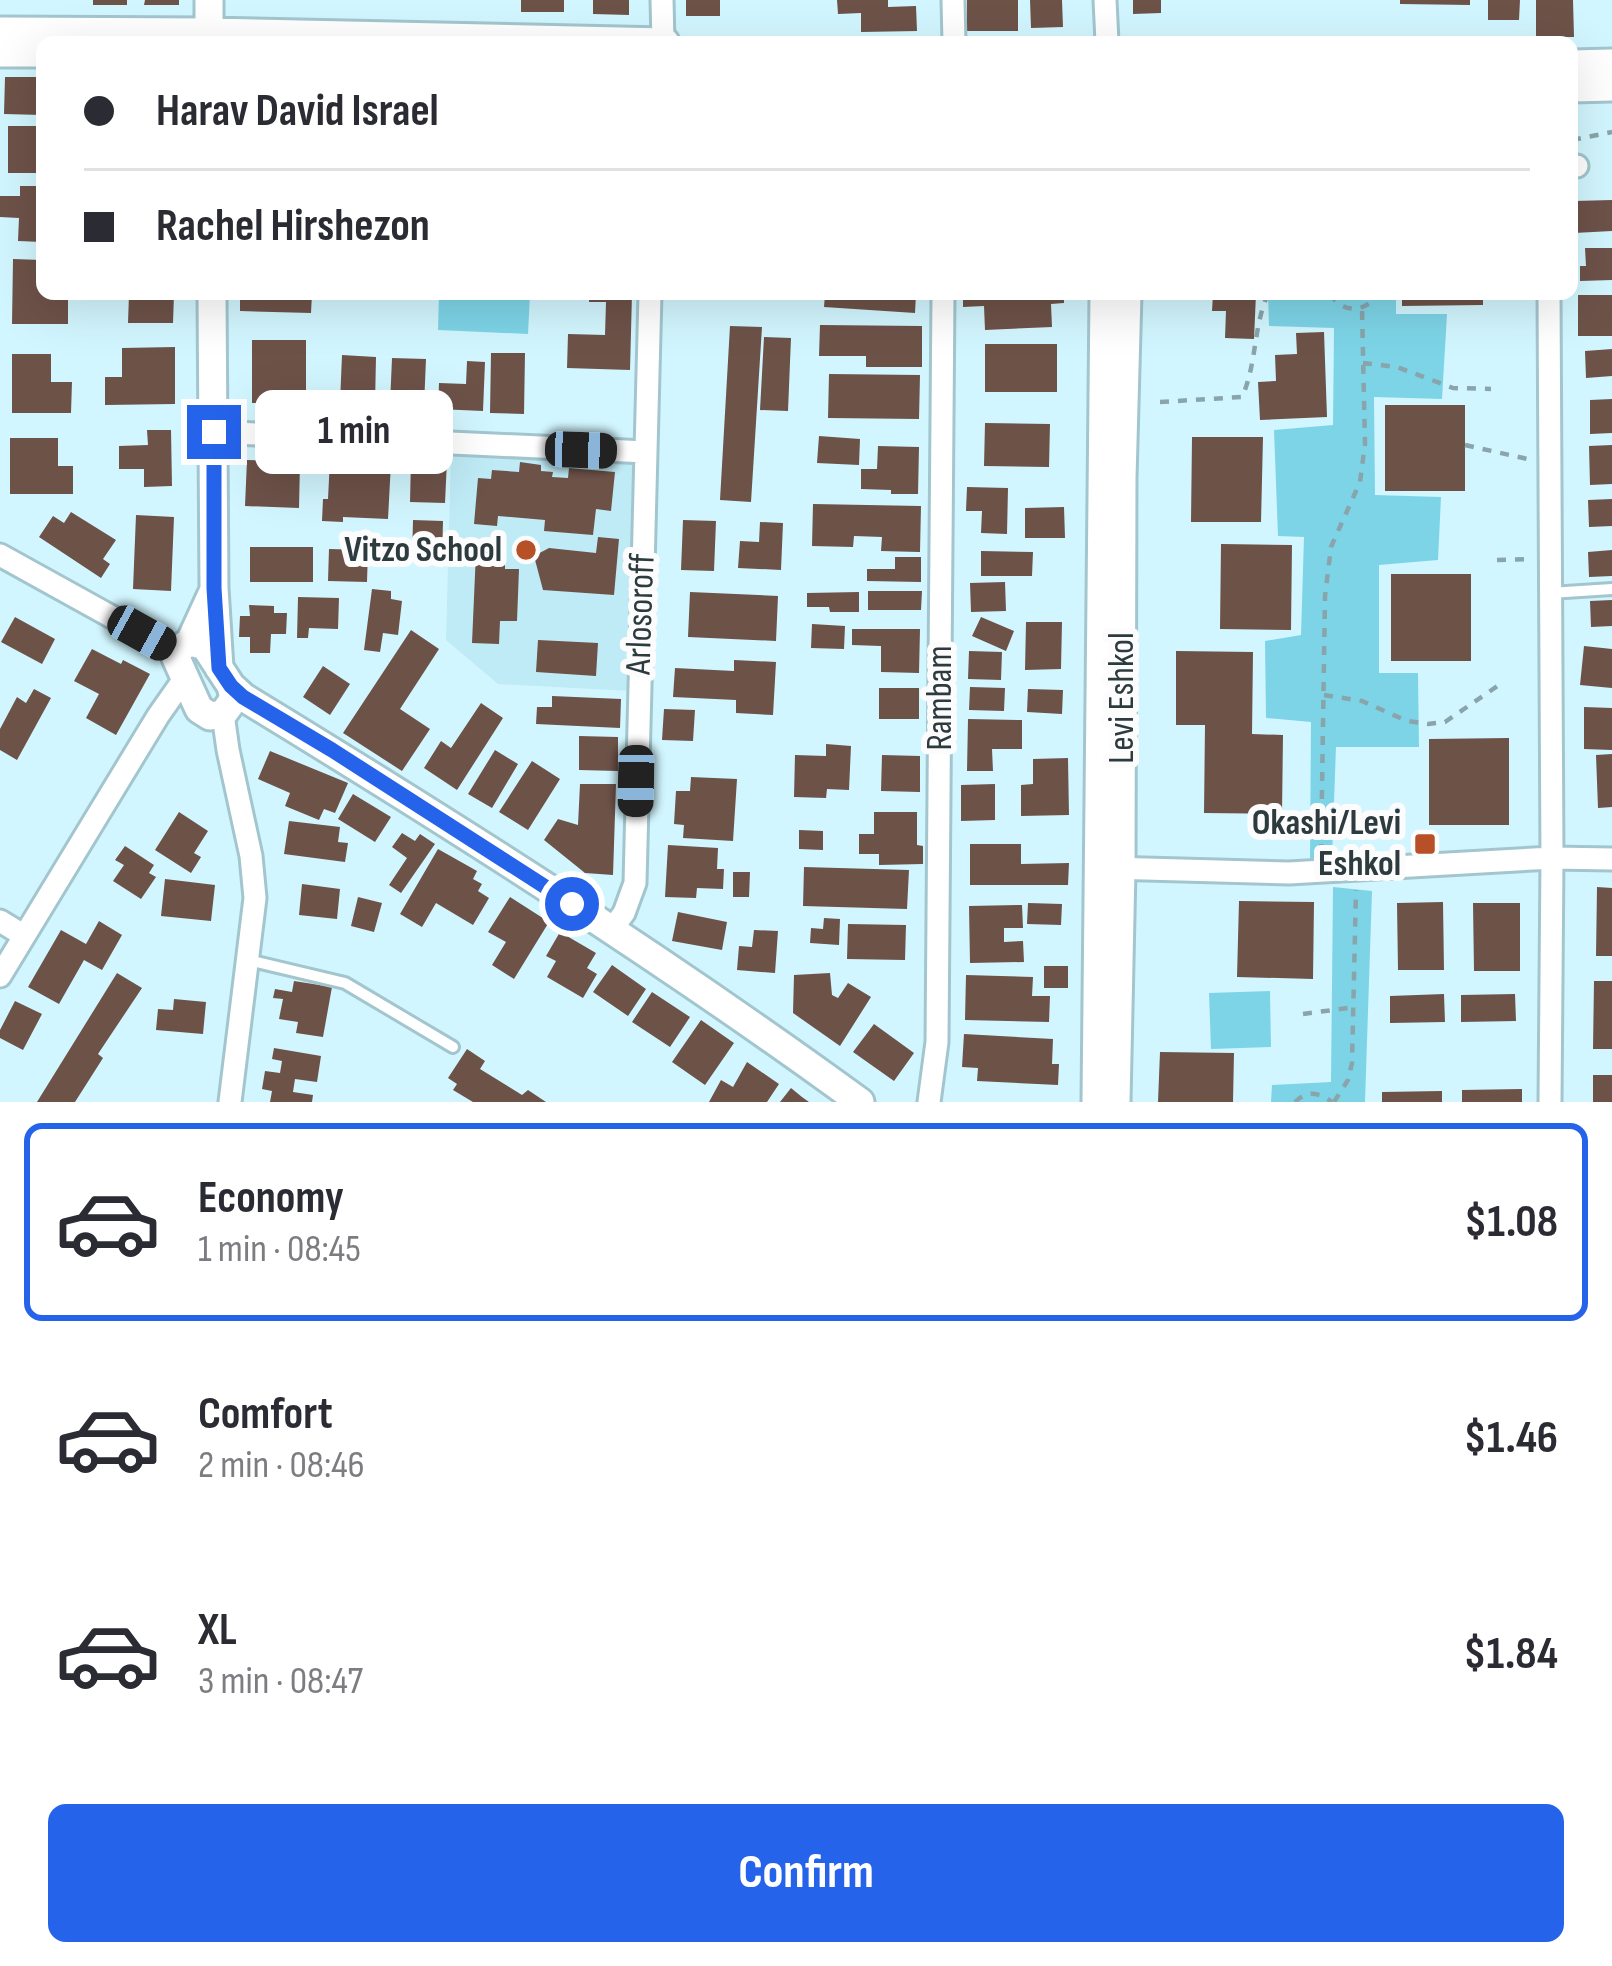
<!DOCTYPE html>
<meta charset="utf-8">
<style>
:root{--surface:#fff;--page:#f7f7f7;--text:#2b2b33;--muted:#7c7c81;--line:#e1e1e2;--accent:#2563eb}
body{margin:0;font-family:"Sofia Sans Condensed",sans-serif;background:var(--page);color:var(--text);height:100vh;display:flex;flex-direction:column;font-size:45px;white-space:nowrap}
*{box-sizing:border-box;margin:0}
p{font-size:39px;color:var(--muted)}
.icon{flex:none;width:66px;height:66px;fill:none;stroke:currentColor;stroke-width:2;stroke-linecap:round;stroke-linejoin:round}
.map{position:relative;height:1102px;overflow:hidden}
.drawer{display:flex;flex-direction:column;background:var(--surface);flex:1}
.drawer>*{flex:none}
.hud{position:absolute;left:36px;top:36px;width:1542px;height:264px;border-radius:18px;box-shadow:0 12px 48px #0002;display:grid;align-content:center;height:264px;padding:0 48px;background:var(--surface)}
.end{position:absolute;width:54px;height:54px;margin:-27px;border:15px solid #2563eb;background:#fff;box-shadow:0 0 0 6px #fff}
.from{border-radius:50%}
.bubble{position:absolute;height:84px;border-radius:18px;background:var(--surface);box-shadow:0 12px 48px #0002;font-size:39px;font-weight:700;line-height:84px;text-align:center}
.car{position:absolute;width:36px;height:72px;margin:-36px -18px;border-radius:15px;box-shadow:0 0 9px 3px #0007;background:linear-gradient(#222 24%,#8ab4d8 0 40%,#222 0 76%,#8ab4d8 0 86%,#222 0)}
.hud b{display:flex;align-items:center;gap:42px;height:114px;font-size:45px}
.hud b+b{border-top:3px solid var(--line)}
.hud i{width:30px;height:30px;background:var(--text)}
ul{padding:21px 0 0;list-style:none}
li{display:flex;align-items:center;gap:36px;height:198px;margin:0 24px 18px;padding:0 24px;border:6px solid transparent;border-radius:18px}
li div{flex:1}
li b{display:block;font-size:45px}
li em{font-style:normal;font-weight:700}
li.on{border-color:var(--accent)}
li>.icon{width:108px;height:108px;stroke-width:1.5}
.action{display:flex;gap:24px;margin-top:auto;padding:24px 48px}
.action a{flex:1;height:138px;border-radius:18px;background:var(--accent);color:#fff;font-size:48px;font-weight:700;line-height:138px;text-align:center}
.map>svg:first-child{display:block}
.built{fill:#bfebf6}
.green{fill:#7dd4e7}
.building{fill:#6d5248}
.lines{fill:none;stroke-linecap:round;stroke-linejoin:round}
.service-casing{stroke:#a3c6ce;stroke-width:16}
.minor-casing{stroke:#a3c6ce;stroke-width:27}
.tertiary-casing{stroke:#a3c6ce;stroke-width:33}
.path{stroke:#89a4aa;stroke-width:4.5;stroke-dasharray:9 9;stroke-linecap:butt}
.service{stroke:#fff;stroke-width:10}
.minor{stroke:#fff;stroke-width:21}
.tertiary{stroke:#fff;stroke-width:27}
.route{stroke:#2563eb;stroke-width:15}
.poi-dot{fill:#b75026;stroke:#fcfcfc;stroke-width:4.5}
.labels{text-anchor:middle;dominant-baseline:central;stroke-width:12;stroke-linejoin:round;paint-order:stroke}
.poi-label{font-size:36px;font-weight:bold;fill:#2d3b3f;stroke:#fcfcfc;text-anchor:end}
.street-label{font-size:36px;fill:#2d3b3f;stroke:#fcfcfc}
</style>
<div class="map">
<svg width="1612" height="1102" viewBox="0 0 1612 1102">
<rect width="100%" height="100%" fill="#d2f6ff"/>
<path class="built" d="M 451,454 L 636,458 L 630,691 L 498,684 L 446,640 Z"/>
<path class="green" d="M 439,294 L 530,294 L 528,334 L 438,330 Z
M 1268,294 L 1396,294 L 1396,314 L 1447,314 L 1442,399 L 1374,397 L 1375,495 L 1441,497 L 1438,560 L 1379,565 L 1379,673 L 1418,673 L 1419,747 L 1336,747 L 1332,858 L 1310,861 L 1311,722 L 1266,718 L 1265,641 L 1301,635 L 1304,537 L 1278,536 L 1274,430 L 1333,425 L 1334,328 L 1269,326 Z
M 1333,887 L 1372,891 L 1365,1102 L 1271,1102 L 1272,1085 L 1331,1082 Z
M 1270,991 L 1271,1047 L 1211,1049 L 1209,993 Z"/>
<path class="building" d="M 93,0 L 127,0 L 127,5 L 93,5 Z
M 145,0 L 179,0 L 179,5 L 144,5 Z
M 521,0 L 564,0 L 564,12 L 521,12 Z
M 593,0 L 629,0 L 629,15 L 593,14 Z
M 686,0 L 720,0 L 720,16 L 686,16 Z
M 837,0 L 888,0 L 888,7 L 916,6 L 917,31 L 861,32 L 861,13 L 838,14 Z
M 967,0 L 1018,0 L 1018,31 L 967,31 Z
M 1030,0 L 1062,0 L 1063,27 L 1031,28 Z
M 1133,0 L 1161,0 L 1161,13 L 1133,14 Z
M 1400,0 L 1470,0 L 1470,5 L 1400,4 Z
M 1488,0 L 1520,0 L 1519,20 L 1488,20 Z
M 1536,0 L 1573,0 L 1574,37 L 1536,37 Z
M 5,77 L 42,77 L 42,115 L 4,114 Z
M 8,126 L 42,126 L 42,173 L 8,173 Z
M 20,186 L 42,186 L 42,242 L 18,241 L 19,218 L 0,217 L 0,196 L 20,196 Z
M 1612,200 L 1612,231 L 1574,233 L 1574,201 Z
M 1585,248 L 1612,248 L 1612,280 L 1580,281 L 1580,266 L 1586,266 Z
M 13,259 L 42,260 L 42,294 L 68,294 L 68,324 L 12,324 Z
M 129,294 L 174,294 L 173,323 L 128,323 Z
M 240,294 L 312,294 L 311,313 L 240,311 Z
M 589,294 L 632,294 L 630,370 L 567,368 L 568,334 L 605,335 L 606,302 L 589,302 Z
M 825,294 L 916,294 L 915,313 L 824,307 Z
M 963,294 L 985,294 L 985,298 L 1012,297 L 1012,294 L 1064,294 L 1064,303 L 1051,304 L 1052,327 L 985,330 L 984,306 L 963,307 Z
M 1213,294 L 1256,294 L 1254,339 L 1225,338 L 1226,311 L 1212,311 Z
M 1402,294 L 1483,294 L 1483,305 L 1402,306 Z
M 1578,295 L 1612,295 L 1612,336 L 1578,336 Z
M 820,325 L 922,326 L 922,367 L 866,367 L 866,356 L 819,356 Z
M 730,326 L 762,327 L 751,502 L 720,500 Z
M 1324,332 L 1327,417 L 1260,420 L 1258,382 L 1276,381 L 1275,355 L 1297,354 L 1296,333 Z
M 764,337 L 791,338 L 788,411 L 760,410 Z
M 252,340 L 306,340 L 306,403 L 252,403 Z
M 985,344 L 1057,344 L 1057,392 L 985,392 Z
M 175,347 L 175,404 L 105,405 L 105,377 L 122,377 L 122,348 Z
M 1612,349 L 1612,376 L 1586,378 L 1585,351 Z
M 491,353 L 525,353 L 524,414 L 490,413 Z
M 12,354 L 51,354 L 51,382 L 72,382 L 71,413 L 12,413 Z
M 342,355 L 376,357 L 375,405 L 340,403 Z
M 392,358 L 426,359 L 424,406 L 390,405 Z
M 467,361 L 485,362 L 483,411 L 438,409 L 439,383 L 466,384 Z
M 829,374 L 920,375 L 919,419 L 828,418 Z
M 1612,399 L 1612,433 L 1590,434 L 1590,400 Z
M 1385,405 L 1465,405 L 1465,491 L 1385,491 Z
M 985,423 L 1050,424 L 1049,467 L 984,466 Z
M 147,430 L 171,430 L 172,486 L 144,487 L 144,469 L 119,469 L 119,446 L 148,445 Z
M 819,436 L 860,439 L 859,465 L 817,463 Z
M 1192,437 L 1263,437 L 1261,522 L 1191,522 Z
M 10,438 L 58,438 L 58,466 L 73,466 L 73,494 L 10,494 Z
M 1612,445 L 1612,484 L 1590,485 L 1589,446 Z
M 878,446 L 919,447 L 918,494 L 891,494 L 891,490 L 861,489 L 861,469 L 877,469 Z
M 330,459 L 391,463 L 388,519 L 343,517 L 343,522 L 322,521 L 323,499 L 328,499 Z
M 411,459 L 447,460 L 445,503 L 410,502 Z
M 247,460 L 300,462 L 299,508 L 245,506 Z
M 520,462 L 541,465 L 541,471 L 553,472 L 552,477 L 568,478 L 569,468 L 615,472 L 611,511 L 596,509 L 593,535 L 544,531 L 545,520 L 498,516 L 497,526 L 474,524 L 478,478 L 491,479 L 492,470 L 519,472 Z
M 967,487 L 1008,488 L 1007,534 L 981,533 L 982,511 L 966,511 Z
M 1612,499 L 1612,526 L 1589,527 L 1588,500 Z
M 813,504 L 921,506 L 920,552 L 881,551 L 882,537 L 854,536 L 853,547 L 812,546 Z
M 1064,507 L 1065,538 L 1025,538 L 1025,508 Z
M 71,512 L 116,540 L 103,559 L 110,564 L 101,578 L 39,537 L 53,516 L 64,523 Z
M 136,515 L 174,517 L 171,591 L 133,589 Z
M 413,520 L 443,521 L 442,560 L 412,559 Z
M 683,520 L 716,521 L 714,571 L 681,570 Z
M 760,522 L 783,523 L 781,570 L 738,568 L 740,541 L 759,542 Z
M 598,537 L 619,539 L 614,595 L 543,590 L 534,556 L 549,548 L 596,553 Z
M 1221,544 L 1292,545 L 1291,630 L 1220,629 Z
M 250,547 L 313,547 L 313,582 L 250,582 Z
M 329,549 L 368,550 L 367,582 L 328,581 Z
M 1612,550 L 1612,576 L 1589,577 L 1588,552 Z
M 981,551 L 1033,552 L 1032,576 L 981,576 Z
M 476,552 L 505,553 L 505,569 L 519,569 L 517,621 L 500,621 L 499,644 L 472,643 Z
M 895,557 L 921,557 L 921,582 L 867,581 L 867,569 L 895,569 Z
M 1391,574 L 1471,574 L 1471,661 L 1391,661 Z
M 1005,582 L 1006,611 L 971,612 L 970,583 Z
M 372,589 L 391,591 L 391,599 L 402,601 L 398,635 L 383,633 L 380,652 L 364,650 Z
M 868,591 L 922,591 L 921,610 L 868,610 Z
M 690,592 L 778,596 L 776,641 L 688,637 Z
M 859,592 L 859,612 L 830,612 L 829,607 L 807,607 L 807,593 Z
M 298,597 L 339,598 L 338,629 L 309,628 L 308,638 L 297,638 Z
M 1612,600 L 1612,626 L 1591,627 L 1590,601 Z
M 249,605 L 274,606 L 274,613 L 287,613 L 286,634 L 271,634 L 270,653 L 250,653 L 250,637 L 239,637 L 240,616 L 250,616 Z
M 15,617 L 55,639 L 42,664 L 1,642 Z
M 981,617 L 1014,631 L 1006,651 L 972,636 Z
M 1026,622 L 1062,622 L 1061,669 L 1025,670 Z
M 812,624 L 845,626 L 844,649 L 811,648 Z
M 852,629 L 920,629 L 919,673 L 881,672 L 881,646 L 852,645 Z
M 411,630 L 439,649 L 400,709 L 430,729 L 402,771 L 343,733 Z
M 538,640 L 598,643 L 596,676 L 536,672 Z
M 1584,646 L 1612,649 L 1612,688 L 1580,685 Z
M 92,649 L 121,664 L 123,660 L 150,674 L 116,735 L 86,718 L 99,694 L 74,681 Z
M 969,651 L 1002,652 L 1001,680 L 968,679 Z
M 1176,651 L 1253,652 L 1252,734 L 1283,735 L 1282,814 L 1204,813 L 1205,725 L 1176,725 Z
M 734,660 L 776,662 L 773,715 L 736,713 L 736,700 L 673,697 L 675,668 L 734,671 Z
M 323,666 L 350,684 L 330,715 L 303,697 Z
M 970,687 L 1005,688 L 1004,711 L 969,710 Z
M 879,688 L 919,688 L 919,719 L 879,719 Z
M 34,689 L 51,698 L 17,760 L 0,750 L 0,729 L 17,697 L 26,703 Z
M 1028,689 L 1063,690 L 1062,714 L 1027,712 Z
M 552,696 L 621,699 L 620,728 L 536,724 L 537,707 L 552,707 Z
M 481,703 L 503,718 L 457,790 L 424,768 L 441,741 L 451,748 Z
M 1584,707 L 1612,708 L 1612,750 L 1584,749 Z
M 664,709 L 695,710 L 693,741 L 662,740 Z
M 968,719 L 1022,720 L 1022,749 L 992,749 L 993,771 L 967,771 Z
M 579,736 L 618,737 L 618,771 L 579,770 Z
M 1509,738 L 1509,825 L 1429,825 L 1429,739 Z
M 826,744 L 851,746 L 849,790 L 827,789 L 826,798 L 794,797 L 795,755 L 826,756 Z
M 495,750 L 518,764 L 492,808 L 468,794 Z
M 270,751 L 348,783 L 335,813 L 324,809 L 319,820 L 285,806 L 290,793 L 258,779 Z
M 1612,754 L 1612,807 L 1598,808 L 1596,755 Z
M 882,755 L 920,756 L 920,792 L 881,791 Z
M 1068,758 L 1069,815 L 1021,816 L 1021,785 L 1033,784 L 1033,759 Z
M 532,761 L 560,779 L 528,830 L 499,812 Z
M 691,777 L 737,779 L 733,841 L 683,838 L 684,825 L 674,824 L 676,791 L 690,791 Z
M 580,784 L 616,784 L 613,875 L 585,873 L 544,840 L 558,819 L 578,825 Z
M 995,784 L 995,820 L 961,821 L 961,785 Z
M 353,794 L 391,817 L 375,842 L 338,819 Z
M 179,812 L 208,831 L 194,853 L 201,857 L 191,873 L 155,850 Z
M 874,812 L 917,812 L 917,845 L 923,846 L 923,864 L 879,865 L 879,854 L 859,854 L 859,834 L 874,834 Z
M 289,821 L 340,827 L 338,842 L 348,843 L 345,862 L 284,854 Z
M 799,830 L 823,831 L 823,850 L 799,849 Z
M 402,833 L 415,841 L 420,834 L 435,844 L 401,893 L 389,885 L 407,858 L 392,847 Z
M 970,844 L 1021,844 L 1021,864 L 1069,863 L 1068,885 L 970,885 Z
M 668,845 L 718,848 L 717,869 L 724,869 L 723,889 L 697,888 L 696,898 L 665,897 Z
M 125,846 L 154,865 L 149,873 L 156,877 L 141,899 L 113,881 L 124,865 L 115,860 Z
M 438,849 L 477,871 L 473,879 L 482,884 L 478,891 L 489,898 L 473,925 L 436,903 L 422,927 L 400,914 Z
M 804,867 L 909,870 L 907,909 L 803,906 Z
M 733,872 L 750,872 L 749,897 L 733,897 Z
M 165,879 L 215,885 L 211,921 L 161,916 Z
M 302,884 L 340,889 L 337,919 L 299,915 Z
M 1597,887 L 1612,888 L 1612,956 L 1596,956 Z
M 358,897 L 382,903 L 374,932 L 351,926 Z
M 510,897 L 549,922 L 514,979 L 492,965 L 506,942 L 488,932 Z
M 1239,901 L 1314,902 L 1313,979 L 1237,977 Z
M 1443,902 L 1444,970 L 1398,970 L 1397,903 Z
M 1028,903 L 1062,904 L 1061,925 L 1027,924 Z
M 1473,903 L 1520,903 L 1520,971 L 1474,971 Z
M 1022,905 L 1023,928 L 1004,928 L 1004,942 L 1023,941 L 1024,962 L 970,963 L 969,906 Z
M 678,912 L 727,922 L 722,950 L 672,941 Z
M 824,918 L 840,919 L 839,945 L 810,943 L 811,928 L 823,929 Z
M 99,921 L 122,935 L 102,970 L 84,960 L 59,1004 L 28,987 L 61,930 L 86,944 Z
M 848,924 L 906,925 L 905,960 L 847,959 Z
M 754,930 L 778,931 L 775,973 L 737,970 L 739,946 L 752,947 Z
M 560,932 L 596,953 L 587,968 L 597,974 L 583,998 L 547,977 L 556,961 L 546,956 Z
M 612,965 L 646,989 L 628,1016 L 593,992 Z
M 1044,966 L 1068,966 L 1068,988 L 1044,988 Z
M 117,973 L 142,988 L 98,1054 L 103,1058 L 75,1102 L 37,1102 Z
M 830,973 L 832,995 L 838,998 L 848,983 L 871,997 L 840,1046 L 793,1013 L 794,975 Z
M 966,975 L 1033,977 L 1032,996 L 1050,996 L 1049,1022 L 965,1020 Z
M 294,981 L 332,987 L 323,1037 L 296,1033 L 298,1022 L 279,1019 L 283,999 L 273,998 L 275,989 L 292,992 Z
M 1594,981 L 1612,981 L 1612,1049 L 1593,1049 Z
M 652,992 L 690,1017 L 670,1047 L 632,1022 Z
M 1444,994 L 1445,1022 L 1390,1023 L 1390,996 Z
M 1515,994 L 1516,1021 L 1461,1022 L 1461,995 Z
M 174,999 L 206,1002 L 203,1034 L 156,1030 L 158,1009 L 173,1010 Z
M 15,1001 L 42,1014 L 23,1050 L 0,1038 L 0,1030 Z
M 701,1020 L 734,1043 L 705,1085 L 672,1062 Z
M 874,1024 L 914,1053 L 894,1081 L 853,1052 Z
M 964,1034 L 1053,1039 L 1052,1064 L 1059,1064 L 1058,1085 L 977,1081 L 978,1068 L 962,1067 Z
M 274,1048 L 321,1056 L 317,1082 L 295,1079 L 293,1092 L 313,1095 L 312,1102 L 270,1102 L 272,1091 L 262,1089 L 265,1071 L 280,1073 L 282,1061 L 272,1059 Z
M 467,1049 L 485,1061 L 480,1069 L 522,1095 L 528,1090 L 546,1102 L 473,1102 L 453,1090 L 457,1084 L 448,1078 Z
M 1160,1052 L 1234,1053 L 1233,1102 L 1158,1102 Z
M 747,1062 L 779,1084 L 767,1102 L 709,1102 L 721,1080 L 733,1087 Z
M 1593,1075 L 1612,1075 L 1612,1102 L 1593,1102 Z
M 791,1088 L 802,1097 L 809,1102 L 780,1102 Z
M 1522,1089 L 1522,1102 L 1462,1102 L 1462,1090 Z
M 1442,1091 L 1442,1102 L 1382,1102 L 1382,1092 Z"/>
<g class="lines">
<defs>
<path id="service" d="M 1550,593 L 1612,589
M 248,960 L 345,983 L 453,1047"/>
<path id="minor" d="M 662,0 L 663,42
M 953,0 L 954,42
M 1105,0 L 1107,42
M 1572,166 L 1577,166
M 1549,294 L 1552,858 L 1550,1102
M 214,432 L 646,452
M 0,555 L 177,653
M 223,714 L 228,750 L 251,856 L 255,898 L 230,1102
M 1109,868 L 1289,873 L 1552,858 L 1612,859
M 0,921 L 23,935
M 612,929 L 624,913 L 635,883 L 650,294
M 0,976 L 158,716 L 184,679
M 929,1102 L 937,1042 L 943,294"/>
<path id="tertiary" d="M 0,31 L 209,32 L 665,42
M 209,42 L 209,0
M 0,53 L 42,53
M 1572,64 L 1612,63
M 1572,88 L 1612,87
M 212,294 L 214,588 L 219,668
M 190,642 L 205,646 L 231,686 L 234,699 L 223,714 L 210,716 L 199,709 L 176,658 L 180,648 L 190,642 L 213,592
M 231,686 L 243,697 C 453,825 661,957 860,1102
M 1096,1102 L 1104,294
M 1116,1102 L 1121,869 L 1122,478 L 1127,294"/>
</defs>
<use href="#service" class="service-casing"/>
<use href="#minor" class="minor-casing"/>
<use href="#tertiary" class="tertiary-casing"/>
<path class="path" d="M 1572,140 L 1612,132
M 1330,294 C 1343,314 1365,313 1378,294
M 1363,363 L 1397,367 L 1453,388 L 1491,389
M 1160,402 L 1242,397 C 1257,364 1253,327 1268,294
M 1465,445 L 1532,460
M 1497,560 L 1532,559
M 1324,695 L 1362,701 L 1407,721 L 1428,724 L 1445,722 L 1499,685
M 1321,853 L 1325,596 L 1331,547 L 1360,482 L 1365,444 L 1362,308
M 1303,1014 L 1355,1007
M 1295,1102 C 1307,1090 1318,1092 1332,1102
M 1334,1102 L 1348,1080 L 1352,1063 L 1356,890"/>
<use href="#service" class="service"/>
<use href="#minor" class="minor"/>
<use href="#tertiary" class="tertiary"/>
</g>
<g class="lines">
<path class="route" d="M 214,432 L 214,588 L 219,668 L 231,686 L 243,697 L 332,750 L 572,904"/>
</g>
<g class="poi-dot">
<circle cx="526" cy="550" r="12"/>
<rect x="1413" y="832" width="24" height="24" rx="6"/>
</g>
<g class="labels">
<g class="poi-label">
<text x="502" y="550">Vitzo School</text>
<text x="1401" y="823">Okashi/Levi<tspan x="1401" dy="41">Eshkol</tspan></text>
</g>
<g class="street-label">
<text transform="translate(641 614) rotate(-88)">Arlosoroff</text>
<text transform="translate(940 698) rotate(-90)">Rambam</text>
<text transform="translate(1122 698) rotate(-90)">Levi Eshkol</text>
</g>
</g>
</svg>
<i class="end from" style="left:572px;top:904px"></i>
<i class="end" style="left:214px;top:432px"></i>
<div class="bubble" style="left:255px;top:390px;width:198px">1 min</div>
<i class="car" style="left:581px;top:450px;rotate:92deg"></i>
<i class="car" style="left:142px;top:633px;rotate:119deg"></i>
<i class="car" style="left:636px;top:781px;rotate:181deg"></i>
<div class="hud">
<b><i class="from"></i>Harav David Israel</b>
<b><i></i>Rachel Hirshezon</b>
</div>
</div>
<section class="drawer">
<ul>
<li class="on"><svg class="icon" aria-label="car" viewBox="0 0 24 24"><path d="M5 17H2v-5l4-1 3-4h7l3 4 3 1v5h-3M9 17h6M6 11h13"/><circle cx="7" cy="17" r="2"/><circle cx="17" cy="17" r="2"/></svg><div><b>Economy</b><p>1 min · 08:45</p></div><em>$1.08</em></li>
<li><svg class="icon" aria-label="car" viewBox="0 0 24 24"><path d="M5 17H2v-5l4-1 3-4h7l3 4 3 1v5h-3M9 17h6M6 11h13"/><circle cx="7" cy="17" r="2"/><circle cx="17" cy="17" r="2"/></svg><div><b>Comfort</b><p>2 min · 08:46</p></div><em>$1.46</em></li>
<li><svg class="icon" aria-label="car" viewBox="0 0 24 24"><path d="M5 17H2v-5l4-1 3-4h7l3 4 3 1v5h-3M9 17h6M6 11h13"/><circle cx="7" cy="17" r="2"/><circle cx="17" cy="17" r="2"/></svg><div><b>XL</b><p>3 min · 08:47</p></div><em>$1.84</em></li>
</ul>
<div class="action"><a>Confirm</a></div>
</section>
